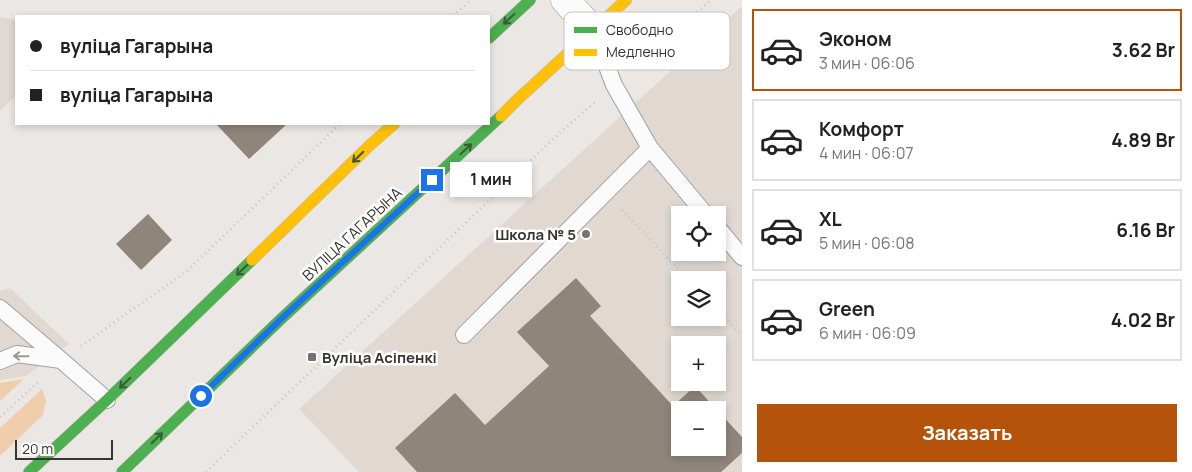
<!DOCTYPE html>
<html lang="ru">
<meta charset="utf-8">
<style>
:root{--surface:#fff;--page:#f6f6f6;--text:#222;--muted:#767676;--line:#e0e0e0;--accent:#b45309}
body{margin:0;font-family:Manrope,sans-serif;background:var(--page);color:var(--text);height:100vh;display:flex;flex-direction:column;font-size:19px;white-space:nowrap}
*{box-sizing:border-box;margin:0}
p{font-size:16px;color:var(--muted)}
.icon{flex:none;width:28px;height:28px;fill:none;stroke:currentColor;stroke-width:2;stroke-linecap:round;stroke-linejoin:round}
.map{position:relative;flex:1;overflow:hidden}
.panel{display:flex;flex-direction:column;background:var(--surface);width:450px}
.panel>*{flex:none}
.guide{position:absolute;left:15px;top:15px;width:475px;height:110px;border-radius:0px;box-shadow:0 2px 8px #0003;display:grid;align-content:center;height:110px;padding:0 15px;background:var(--surface)}
.buttons{position:absolute;left:671px;top:206px;display:grid;gap:10px}
.buttons a{display:grid;place-items:center;width:55px;height:55px;border-radius:0px;background:var(--surface);box-shadow:0 2px 8px #0003;font-size:25px}
.scale{position:absolute;left:15px;bottom:12px;width:98px;box-sizing:border-box;padding-left:5px;border:2px solid #373432;border-top:0;font-size:14px;line-height:18px;white-space:nowrap;color:#373432;-webkit-text-stroke:4px #fff;paint-order:stroke}
.end{position:absolute;width:22px;height:22px;margin:-11px;border:6px solid #1a73e8;background:#fff;box-shadow:0 0 0 2px #fff}
.from{border-radius:50%}
.bubble{position:absolute;height:35px;border-radius:0px;background:var(--surface);box-shadow:0 2px 8px #0003;font-size:16px;font-weight:700;line-height:35px;text-align:center}
.guide b{display:flex;align-items:center;gap:18px;height:48px;font-size:19px}
.guide b+b{border-top:1px solid var(--line)}
.guide i{width:12px;height:12px;background:var(--text)}
ul{padding:9px 0 0;list-style:none}
li{display:flex;align-items:center;gap:15px;height:82px;margin:0 10px 8px;padding:0 5px;border:2px solid var(--line);border-radius:0px}
li div{flex:1}
li b{display:block;font-size:19px}
li em{font-style:normal;font-weight:700}
li.active{border-color:var(--accent)}
li>.icon{width:45px;height:45px;stroke-width:1.5}
.button{display:flex;gap:10px;margin-top:auto;padding:10px 15px}
.button a{flex:1;height:58px;border-radius:0px;background:var(--accent);color:#fff;font-size:20px;font-weight:700;line-height:58px;text-align:center}
main{display:flex;flex:1;min-height:0}
.map>svg:first-child{display:block}
.built{fill:#e1d8d1;fill-rule:evenodd}
.green{fill:#f1ceab}
.building{fill:#90857b}
.lines{fill:none;stroke-linecap:round;stroke-linejoin:round}
.lane-casing{stroke:#a2a09e;stroke-width:18}
.street-casing{stroke:#a2a09e;stroke-width:29}
.fast-casing{stroke:#c2b6b1;stroke-width:12}
.slow-casing{stroke:#c2b6b1;stroke-width:12}
.path{stroke:#c7c5c4;stroke-width:3;stroke-dasharray:1 4;stroke-linecap:butt}
.lane{stroke:#fcfbfb;stroke-width:16}
.street{stroke:#fcfbfb;stroke-width:28}
.fast{stroke:#4caf50;stroke-width:11}
.slow{stroke:#ffc107;stroke-width:11}
.oneway{stroke:#3d593b}
.oneway2{stroke:#9a9896}
.route{stroke:#1a73e8;stroke-width:6}
.poi-dot{fill:#767370;stroke:#fff;stroke-width:2}
.labels{text-anchor:middle;dominant-baseline:central;stroke-width:5;stroke-linejoin:round;paint-order:stroke}
.street-label{font-size:15px;fill:#373432;stroke:#fff}
.poi-label{font-size:15px;font-weight:bold;fill:#373432;stroke:#fff;text-anchor:end}
.key{fill:#fff;stroke:#c3c2c2;stroke-width:1}
.key-label{font-size:14px;fill:#373432}
</style>
<main>
<div class="map">
<svg width="742" height="472" viewBox="0 0 742 472">
<rect width="100%" height="100%" fill="#ebe7e4"/>
<path class="built" d="M 742,6 L 742,472 L 359,472 L 299,409 ZM 680,215 L 718,215 L 718,252 L 680,252 ZM 680,280 L 718,280 L 718,318 L 680,318 ZM 680,345 L 718,345 L 718,382 L 680,382 ZM 680,410 L 718,410 L 718,448 L 680,448 Z
M 0,17 L 16,20 L 16,96 L 0,111 Z
M 10,288 L 69,344 L 26,376 L 0,380 L 0,291 Z"/>
<path class="green" d="M 24,379 L 0,401 L 0,383 Z
M 42,389 L 46,400 L 43,415 L 0,456 L 0,428 Z"/>
<path class="building" d="M 216,124 L 287,124 L 249,159 Z
M 148,214 L 172,240 L 141,270 L 116,244 Z
M 576,278 L 601,306 L 590,316 L 673,406 L 695,386 L 717,410 L 680,410 L 680,448 L 718,448 L 718,411 L 742,437 L 742,453 L 721,472 L 417,472 L 395,448 L 455,393 L 485,425 L 549,366 L 517,332 Z"/>
<g class="lines">
<defs>
<path id="lane" d="M 593,30 L 614,85 L 650,148 L 706,215
M 718,228 L 742,257
M 0,308 L 61,360
M 464,335 L 650,148
M 0,361 L 17,354 L 61,360 L 107,400"/>
<path id="street" d="M 565,0 L 593,30"/>
<path id="fast" d="M 489,38 L 530,0
M 29,472 L 107,400 L 252,260
M 122,472 L 281,319 L 501,116"/>
<path id="slow" d="M 501,116 L 518,99 L 626,0
M 252,260 L 370,145 L 394,124"/>
</defs>
<use href="#lane" class="lane-casing"/>
<use href="#street" class="street-casing"/>
<use href="#fast" class="fast-casing"/>
<use href="#slow" class="slow-casing"/>
<path class="path" d="M 453,16 L 471,0
M 633,68 L 711,0
M 622,210 L 689,280
M 718,310 L 742,336
M 81,346 L 187,271 L 340,124
M 0,417 L 38,382
M 206,472 L 554,138 L 595,102"/>
<use href="#lane" class="lane"/>
<use href="#street" class="street"/>
<use href="#fast" class="fast"/>
<use href="#slow" class="slow"/>
</g>
<defs><path id="oneway-shaft" d="M-6 0H5M1.5-3L5.5 0L1.5 3" fill="none" stroke-width="1.6" stroke-linecap="round" stroke-linejoin="round" transform="scale(1.25)"/></defs>
<g class="oneway">
<use href="#oneway-shaft" transform="translate(509 19) rotate(137)"/>
<use href="#oneway-shaft" transform="translate(466 149) rotate(-43)"/>
<use href="#oneway-shaft" transform="translate(358 157) rotate(136)"/>
<use href="#oneway-shaft" transform="translate(242 270) rotate(136)"/>
<use href="#oneway-shaft" transform="translate(125 383) rotate(136)"/>
<use href="#oneway-shaft" transform="translate(157 438) rotate(-44)"/>
</g>
<use class="oneway2" href="#oneway-shaft" transform="translate(21 356) rotate(-179)"/>
<g class="lines">
<path class="route" d="M 201,396 L 281,319 L 432,180"/>
</g>
<g class="poi-dot">
<circle cx="586" cy="234" r="5"/>
<rect x="307" y="352" width="10" height="10" rx="2.5"/>
</g>
<g class="labels">
<g class="street-label">
<text transform="translate(352 234) rotate(-43)">ВУЛІЦА ГАГАРЫНА</text>
</g>
<g class="poi-label">
<text x="576" y="234">Школа № 5</text>
<text x="322" y="357" text-anchor="start">Вуліца Асіпенкі</text>
</g>
</g>
<rect x="564" y="12" width="166" height="58" rx="8" class="key"/>
<rect x="574" y="27" width="23" height="6" fill="#4caf50"/>
<rect x="574" y="49" width="23" height="7" fill="#ffc107"/>
<g class="key-label">
<text x="606" y="35">Свободно</text>
<text x="606" y="57">Медленно</text>
</g>
</svg>
<div class="buttons">
<a><svg class="icon" aria-label="locate" viewBox="0 0 24 24"><circle cx="12" cy="12" r="6"/><path d="M12 2v4M12 18v4M2 12h4M18 12h4"/></svg></a>
<a><svg class="icon" aria-label="layers" viewBox="0 0 24 24"><path d="M12 4l9 5-9 5-9-5zM3 14l9 5 9-5"/></svg></a>
<a>+</a>
<a>−</a>
</div>
<div class="scale">20 m</div>
<i class="end from" style="left:201px;top:396px"></i>
<i class="end" style="left:432px;top:180px"></i>
<div class="bubble" style="left:450px;top:162px;width:82px">1 мин</div>
<div class="guide">
<b><i class="from"></i>вуліца Гагарына</b>
<b><i></i>вуліца Гагарына</b>
</div>
</div>
<section class="panel">
<ul>
<li class="active"><svg class="icon" aria-label="car" viewBox="0 0 24 24"><path d="M5 17H2v-5l4-1 3-4h7l3 4 3 1v5h-3M9 17h6M6 11h13"/><circle cx="7" cy="17" r="2"/><circle cx="17" cy="17" r="2"/></svg><div><b>Эконом</b><p>3 мин · 06:06</p></div><em>3.62 Br</em></li>
<li><svg class="icon" aria-label="car" viewBox="0 0 24 24"><path d="M5 17H2v-5l4-1 3-4h7l3 4 3 1v5h-3M9 17h6M6 11h13"/><circle cx="7" cy="17" r="2"/><circle cx="17" cy="17" r="2"/></svg><div><b>Комфорт</b><p>4 мин · 06:07</p></div><em>4.89 Br</em></li>
<li><svg class="icon" aria-label="car" viewBox="0 0 24 24"><path d="M5 17H2v-5l4-1 3-4h7l3 4 3 1v5h-3M9 17h6M6 11h13"/><circle cx="7" cy="17" r="2"/><circle cx="17" cy="17" r="2"/></svg><div><b>XL</b><p>5 мин · 06:08</p></div><em>6.16 Br</em></li>
<li><svg class="icon" aria-label="car" viewBox="0 0 24 24"><path d="M5 17H2v-5l4-1 3-4h7l3 4 3 1v5h-3M9 17h6M6 11h13"/><circle cx="7" cy="17" r="2"/><circle cx="17" cy="17" r="2"/></svg><div><b>Green</b><p>6 мин · 06:09</p></div><em>4.02 Br</em></li>
</ul>
<div class="button"><a>Заказать</a></div>
</section>
</main>
